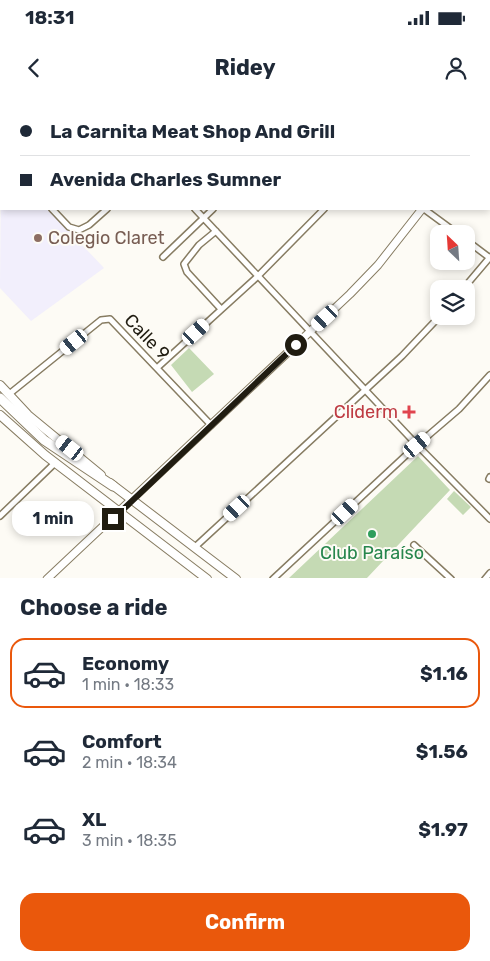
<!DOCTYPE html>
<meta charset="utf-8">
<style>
:root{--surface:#fff;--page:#f6f6f7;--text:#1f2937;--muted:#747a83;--line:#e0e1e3;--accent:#ea580c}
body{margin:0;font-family:Rubik,sans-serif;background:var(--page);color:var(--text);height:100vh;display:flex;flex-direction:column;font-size:19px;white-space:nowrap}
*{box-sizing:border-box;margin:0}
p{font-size:16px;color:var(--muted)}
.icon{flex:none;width:28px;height:28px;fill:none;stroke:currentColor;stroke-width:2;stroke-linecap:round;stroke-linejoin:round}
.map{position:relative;height:478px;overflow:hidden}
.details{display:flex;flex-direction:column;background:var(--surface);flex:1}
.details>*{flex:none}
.hud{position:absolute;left:0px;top:0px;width:490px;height:110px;box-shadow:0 2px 8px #0003;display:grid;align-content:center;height:110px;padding:0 20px;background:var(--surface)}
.needle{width:32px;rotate:335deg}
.tools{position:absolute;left:430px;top:125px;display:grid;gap:10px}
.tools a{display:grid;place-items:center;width:45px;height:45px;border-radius:10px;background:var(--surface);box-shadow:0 2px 8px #0003;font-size:25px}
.end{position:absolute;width:22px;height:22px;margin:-11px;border:6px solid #201c11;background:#fff;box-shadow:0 0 0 2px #fff}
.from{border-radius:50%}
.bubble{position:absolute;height:35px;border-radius:15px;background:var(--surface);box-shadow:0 2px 8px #0003;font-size:16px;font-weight:700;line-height:35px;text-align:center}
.car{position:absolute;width:15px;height:30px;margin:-15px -8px;border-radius:6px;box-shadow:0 0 4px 1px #0007;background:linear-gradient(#fff 24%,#345 0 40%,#fff 0 76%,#345 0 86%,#fff 0)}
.hud b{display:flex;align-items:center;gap:18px;height:48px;font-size:19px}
.hud b+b{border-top:1px solid var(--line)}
.hud i{width:12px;height:12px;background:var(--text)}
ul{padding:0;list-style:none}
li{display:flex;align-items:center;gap:15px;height:70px;margin:0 10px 8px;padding:0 10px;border:2px solid transparent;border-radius:15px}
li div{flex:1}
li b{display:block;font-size:19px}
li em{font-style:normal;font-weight:700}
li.on{border-color:var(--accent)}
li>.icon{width:45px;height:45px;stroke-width:1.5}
h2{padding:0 20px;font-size:22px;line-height:60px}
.button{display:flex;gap:10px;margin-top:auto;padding:10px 20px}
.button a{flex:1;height:58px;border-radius:15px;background:var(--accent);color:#fff;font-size:20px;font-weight:700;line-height:58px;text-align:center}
.status{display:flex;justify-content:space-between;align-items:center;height:35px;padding:0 25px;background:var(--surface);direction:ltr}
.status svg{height:14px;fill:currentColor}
header{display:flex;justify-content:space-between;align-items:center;height:65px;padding:0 20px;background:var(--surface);font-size:22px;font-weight:700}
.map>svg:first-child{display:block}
.education{fill:#f2effc}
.green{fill:#c5dab4}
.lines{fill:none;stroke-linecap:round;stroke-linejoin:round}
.street-casing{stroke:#877c62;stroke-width:8}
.secondary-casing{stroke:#877c62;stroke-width:9}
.primary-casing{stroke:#877c62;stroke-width:10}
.highway-casing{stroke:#877c62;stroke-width:11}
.street{stroke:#fff;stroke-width:5}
.secondary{stroke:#fff;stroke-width:7}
.primary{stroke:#fff;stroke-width:8}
.highway{stroke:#fff;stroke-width:9}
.route{stroke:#201c11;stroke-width:6}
.education-dot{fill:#8d6e63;stroke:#fdfbf5;stroke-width:2}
.health-dot{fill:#e0444e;stroke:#fdfbf5;stroke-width:2}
.leisure-dot{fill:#2e9e5b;stroke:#fdfbf5;stroke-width:2}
.labels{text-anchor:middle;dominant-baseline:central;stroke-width:4;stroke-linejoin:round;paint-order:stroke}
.education-label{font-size:18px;fill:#785e54;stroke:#fdfbf5;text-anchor:start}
.street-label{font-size:18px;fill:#201c11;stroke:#fdfbf5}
.health-label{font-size:18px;fill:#be3a42;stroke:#fdfbf5;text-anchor:end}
.leisure-label{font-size:18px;fill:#27864d;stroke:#fdfbf5}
</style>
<div class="status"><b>18:31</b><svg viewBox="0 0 49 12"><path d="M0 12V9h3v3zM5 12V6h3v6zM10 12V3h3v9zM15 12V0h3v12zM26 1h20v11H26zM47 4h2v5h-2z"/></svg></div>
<header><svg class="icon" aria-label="back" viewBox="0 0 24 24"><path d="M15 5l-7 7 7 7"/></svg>Ridey<svg class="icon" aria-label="person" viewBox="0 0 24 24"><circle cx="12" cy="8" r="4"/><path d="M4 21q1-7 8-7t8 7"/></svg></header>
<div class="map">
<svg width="490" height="479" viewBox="0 0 490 479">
<rect width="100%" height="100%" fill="#fdfbf5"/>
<path class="education" d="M 1,59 L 1,109 L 48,109 L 104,168 L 31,221 L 0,188 Z"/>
<path class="green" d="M 189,248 L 214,274 L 192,292 L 171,265 Z
M 418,356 L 450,390 L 367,478 L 289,478 Z
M 454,391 L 471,407 L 463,415 L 447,399 Z"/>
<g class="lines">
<defs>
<path id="street" d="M 277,0 L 279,1
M 215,1 L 216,0
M 310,1 L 311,0
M 386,1 L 387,0
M 489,31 L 490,32
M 0,52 L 1,54
M 52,109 L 69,127 L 79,130 L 89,125 L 107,109
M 195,109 L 417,345 L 490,419
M 424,109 L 458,134
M 216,131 L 199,145 L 184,164 L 187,172 L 221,209
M 466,140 L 490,158
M 163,157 L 213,109
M 463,189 L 490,157
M 158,267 L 257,177 L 324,109
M 8,295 L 101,220 L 110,219 L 211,325
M 489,379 L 490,377
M 0,416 L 55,363
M 414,445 L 451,479
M 195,447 L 402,256 L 440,216
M 273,479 L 417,345 L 459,309 L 490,275
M 485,479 L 490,473"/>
<path id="secondary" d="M 489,18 L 490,17
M 47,479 L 350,194 L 378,165 L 422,109"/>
<path id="primary" d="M 50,1 L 51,0
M 0,47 L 1,45
M 0,285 L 28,315 L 101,375
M 0,315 L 45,355 L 207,479
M 110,383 L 236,479"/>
<path id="highway" d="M 4,1 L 6,0
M 20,1 L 22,0
M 37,1 L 39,0
M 0,18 L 1,17
M 0,36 L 1,35
M 0,298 L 44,340 L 113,386"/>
</defs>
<use href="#street" class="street-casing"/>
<use href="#secondary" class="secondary-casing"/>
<use href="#primary" class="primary-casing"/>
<use href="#highway" class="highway-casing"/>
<use href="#street" class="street"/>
<use href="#secondary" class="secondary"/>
<use href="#primary" class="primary"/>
<use href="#highway" class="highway"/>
</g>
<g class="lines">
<path class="route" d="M 113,419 L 296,245"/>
</g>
<circle class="education-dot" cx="38" cy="138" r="5"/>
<path class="health-dot" d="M406.5 304.5h5v5h5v5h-5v5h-5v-5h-5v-5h5z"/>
<circle class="leisure-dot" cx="372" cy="434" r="5"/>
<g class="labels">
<g class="education-label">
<text x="48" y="138">Colegio Claret</text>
</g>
<g class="street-label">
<text transform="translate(147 237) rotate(46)">Calle 9</text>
</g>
<g class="health-label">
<text x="398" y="312">Cliderm</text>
</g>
<g class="leisure-label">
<text x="372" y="453">Club Paraíso</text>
</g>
</g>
</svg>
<div class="tools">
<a><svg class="needle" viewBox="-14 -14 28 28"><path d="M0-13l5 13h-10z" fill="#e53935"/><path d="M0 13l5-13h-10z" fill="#747a83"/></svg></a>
<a><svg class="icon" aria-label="layers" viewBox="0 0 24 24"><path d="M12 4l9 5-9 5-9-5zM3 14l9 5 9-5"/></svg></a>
</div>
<i class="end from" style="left:296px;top:245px"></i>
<i class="end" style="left:113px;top:419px"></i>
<div class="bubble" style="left:12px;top:401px;width:82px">1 min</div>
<i class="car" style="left:325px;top:218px;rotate:227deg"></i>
<i class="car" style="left:196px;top:232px;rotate:48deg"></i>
<i class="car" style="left:74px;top:242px;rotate:231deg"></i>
<i class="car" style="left:417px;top:345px;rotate:50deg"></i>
<i class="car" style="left:70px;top:348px;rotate:308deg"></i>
<i class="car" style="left:237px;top:408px;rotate:227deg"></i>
<i class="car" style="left:345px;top:412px;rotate:47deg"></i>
<div class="hud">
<b><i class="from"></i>La Carnita Meat Shop And Grill</b>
<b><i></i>Avenida Charles Sumner</b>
</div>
</div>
<section class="details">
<h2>Choose a ride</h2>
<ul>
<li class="on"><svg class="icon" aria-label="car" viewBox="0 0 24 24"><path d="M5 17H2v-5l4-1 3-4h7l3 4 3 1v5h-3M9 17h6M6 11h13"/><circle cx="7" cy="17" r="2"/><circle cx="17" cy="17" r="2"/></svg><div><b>Economy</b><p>1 min · 18:33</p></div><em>$1.16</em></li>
<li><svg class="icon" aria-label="car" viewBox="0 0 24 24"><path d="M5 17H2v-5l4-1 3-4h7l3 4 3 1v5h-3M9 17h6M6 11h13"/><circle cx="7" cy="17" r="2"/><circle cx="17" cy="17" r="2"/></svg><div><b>Comfort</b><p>2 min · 18:34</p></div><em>$1.56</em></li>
<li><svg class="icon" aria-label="car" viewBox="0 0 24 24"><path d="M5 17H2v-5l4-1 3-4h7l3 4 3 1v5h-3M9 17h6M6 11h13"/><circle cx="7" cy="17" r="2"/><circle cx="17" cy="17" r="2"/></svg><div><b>XL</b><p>3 min · 18:35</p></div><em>$1.97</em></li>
</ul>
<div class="button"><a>Confirm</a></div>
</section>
